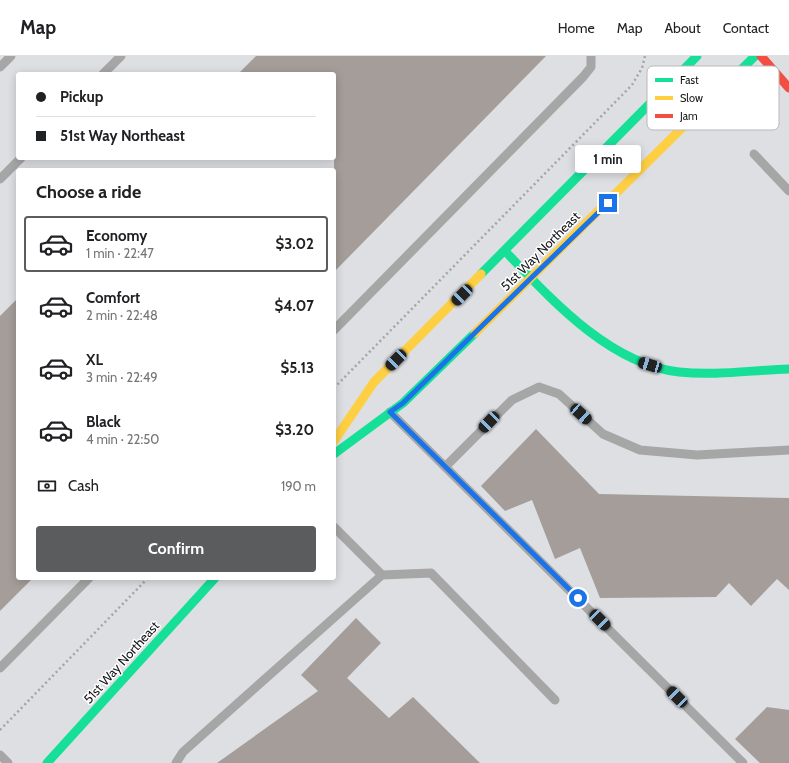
<!DOCTYPE html>
<meta charset="utf-8">
<style>
:root{--surface:#fff;--page:#f6f6f6;--text:#202124;--muted:#757577;--line:#e0e0e0;--accent:#5a5c5e}
body{margin:0;font-family:Cabin,sans-serif;background:var(--page);color:var(--text);height:100vh;display:flex;flex-direction:column;font-size:15px;white-space:nowrap}
*{box-sizing:border-box;margin:0}
p{font-size:13px;color:var(--muted)}
.icon{flex:none;width:22px;height:22px;fill:none;stroke:currentColor;stroke-width:2;stroke-linecap:round;stroke-linejoin:round}
.map{position:relative;flex:1;overflow:hidden}
.details{position:absolute;left:16px;top:112px;width:320px;height:412px;display:flex;flex-direction:column;background:var(--surface);border-radius:4px;box-shadow:0 2px 10px #0003}
.details>*{flex:none}
.top-card{position:absolute;left:16px;top:16px;width:320px;height:88px;border-radius:4px;box-shadow:0 2px 10px #0003;display:grid;align-content:center;height:88px;padding:0 20px;background:var(--surface)}
.end{position:absolute;width:18px;height:18px;margin:-9px;border:5px solid #1a73e8;background:#fff;box-shadow:0 0 0 2px #fff}
.from{border-radius:50%}
.bubble{position:absolute;height:28px;border-radius:4px;background:var(--surface);box-shadow:0 2px 10px #0003;font-size:13px;font-weight:800;line-height:28px;text-align:center}
.car{position:absolute;width:12px;height:24px;margin:-12px -6px;border-radius:5px;box-shadow:0 0 3px 1px #0007;background:linear-gradient(#222 24%,#8ab4d8 0 40%,#222 0 76%,#8ab4d8 0 86%,#222 0)}
.top-card b{display:flex;align-items:center;gap:14px;height:38px;font-size:15px}
.top-card b+b{border-top:1px solid var(--line)}
.top-card i{width:10px;height:10px;background:var(--text)}
ul{padding:0;list-style:none}
li{display:flex;align-items:center;gap:12px;height:56px;margin:0 8px 6px;padding:0 12px;border:2px solid transparent;border-radius:4px}
li div{flex:1}
li b{display:block;font-size:15px}
li em{font-style:normal;font-weight:800}
li.active{border-color:var(--accent)}
li>.icon{width:36px;height:36px;stroke-width:1.5}
h2{padding:0 20px;font-size:18px;line-height:48px}
.pay{display:flex;align-items:center;gap:10px;height:44px;padding:0 20px;font-size:15px}
.pay p{margin-inline-start:auto}
.action{display:flex;gap:8px;margin-top:auto;padding:8px 20px}
.action a{flex:1;height:46px;border-radius:4px;background:var(--accent);color:#fff;font-size:16px;font-weight:800;line-height:46px;text-align:center}
header{display:flex;align-items:center;gap:24px;box-sizing:border-box;height:56px;padding:0 20px;background:var(--surface);border-bottom:1px solid var(--line)}
header strong{font-size:19px}
nav{display:flex;gap:22px;margin-inline-start:auto;font-size:14px}
.map>svg:first-child{display:block}
.building{fill:#a49d99}
.lines{fill:none;stroke-linecap:round;stroke-linejoin:round}
.path{stroke:#a5a5a6;stroke-width:2.5;stroke-dasharray:2 3;stroke-linecap:butt}
.lane{stroke:#a7a6a6;stroke-width:9}
.fast{stroke:#16e098;stroke-width:9}
.slow{stroke:#ffcf43;stroke-width:9}
.jam{stroke:#f24e42;stroke-width:9}
.route{stroke:#1a73e8;stroke-width:5}
.labels{text-anchor:middle;dominant-baseline:central;stroke-width:3;stroke-linejoin:round;paint-order:stroke}
.street-label{font-size:13px;fill:#141517;stroke:#fff}
.key{fill:#fff;stroke:#b8b9b9;stroke-width:1}
.key-label{font-size:11px;fill:#141517}
</style>
<header>
<strong>Map</strong>
<nav><a>Home</a><a>Map</a><a>About</a><a>Contact</a></nav>
</header>
<div class="map">
<svg width="789" height="707" viewBox="0 0 789 707">
<rect width="100%" height="100%" fill="#dddfe2"/>
<path class="building" d="M 256,0 L 546,0 L 334,216 L 334,18 L 238,18 Z
M 18,242 L 18,522 L 33,522 L 0,555 L 0,260 Z
M 536,373 L 599,438 L 789,442 L 789,534 L 777,523 L 751,550 L 729,527 L 716,541 L 600,542 L 580,492 L 555,503 L 532,444 L 505,455 L 481,430 Z
M 356,562 L 381,587 L 347,622 L 389,662 L 413,641 L 480,707 L 217,707 L 318,635 L 301,619 Z
M 767,651 L 789,654 L 789,707 L 760,707 L 735,683 Z"/>
<g class="lines">
<path class="path" d="M 754,30 L 763,39 L 766,36
M 334,332 L 632,29 L 642,12 L 645,0
M 0,674 L 148,522"/>
<path class="lane" d="M 0,11 L 11,0
M 103,18 L 121,0
M 754,98 L 789,135
M 0,123 L 21,102
M 334,274 L 583,21 L 591,11 L 591,0
M 390,356 L 743,707
M 445,411 L 512,344 L 539,331 L 559,338 L 603,378 L 640,394 L 697,399 L 789,394
M 382,519 L 431,517 L 555,644
M 0,612 L 89,522
M 0,699 L 8,707
M 176,707 L 183,696 L 382,519 L 334,471"/>
<path class="fast" d="M 695,59 L 755,0
M 505,195 C 551,243 609,308 679,316 C 716,320 752,314 789,313
M 481,218 L 697,0
M 334,398 L 403,347 L 475,277
M 47,707 L 215,522"/>
<path class="slow" d="M 475,277 L 695,59
M 334,385 L 374,326 L 481,218"/>
<path class="jam" d="M 761,0 L 789,32"/>
</g>
<g class="lines">
<path class="route" d="M 578,542 L 390,356 L 403,347 L 608,147"/>
</g>
<g class="labels">
<g class="street-label">
<text transform="translate(540 195) rotate(-45)">51st Way Northeast</text>
<text transform="translate(121 606) rotate(-48)">51st Way Northeast</text>
</g>
</g>
<rect x="647" y="10" width="132" height="64" rx="6" class="key"/>
<rect x="655" y="22" width="18" height="4" fill="#16e098"/>
<rect x="655" y="40" width="18" height="4" fill="#ffcf43"/>
<rect x="655" y="58" width="18" height="4" fill="#f24e42"/>
<g class="key-label">
<text x="680" y="28">Fast</text>
<text x="680" y="46">Slow</text>
<text x="680" y="64">Jam</text>
</g>
</svg>
<i class="end from" style="left:578px;top:542px"></i>
<i class="end" style="left:608px;top:147px"></i>
<div class="bubble" style="left:575px;top:89px;width:66px">1 min</div>
<i class="car" style="left:462px;top:239px;rotate:225deg"></i>
<i class="car" style="left:396px;top:304px;rotate:225deg"></i>
<i class="car" style="left:650px;top:309px;rotate:286deg"></i>
<i class="car" style="left:581px;top:358px;rotate:132deg"></i>
<i class="car" style="left:489px;top:366px;rotate:224deg"></i>
<i class="car" style="left:600px;top:564px;rotate:135deg"></i>
<i class="car" style="left:677px;top:641px;rotate:315deg"></i>
<div class="top-card">
<b><i class="from"></i>Pickup</b>
<b><i></i>51st Way Northeast</b>
</div>
<section class="details">
<h2>Choose a ride</h2>
<ul>
<li class="active"><svg class="icon" aria-label="car" viewBox="0 0 24 24"><path d="M5 17H2v-5l4-1 3-4h7l3 4 3 1v5h-3M9 17h6M6 11h13"/><circle cx="7" cy="17" r="2"/><circle cx="17" cy="17" r="2"/></svg><div><b>Economy</b><p>1 min · 22:47</p></div><em>$3.02</em></li>
<li><svg class="icon" aria-label="car" viewBox="0 0 24 24"><path d="M5 17H2v-5l4-1 3-4h7l3 4 3 1v5h-3M9 17h6M6 11h13"/><circle cx="7" cy="17" r="2"/><circle cx="17" cy="17" r="2"/></svg><div><b>Comfort</b><p>2 min · 22:48</p></div><em>$4.07</em></li>
<li><svg class="icon" aria-label="car" viewBox="0 0 24 24"><path d="M5 17H2v-5l4-1 3-4h7l3 4 3 1v5h-3M9 17h6M6 11h13"/><circle cx="7" cy="17" r="2"/><circle cx="17" cy="17" r="2"/></svg><div><b>XL</b><p>3 min · 22:49</p></div><em>$5.13</em></li>
<li><svg class="icon" aria-label="car" viewBox="0 0 24 24"><path d="M5 17H2v-5l4-1 3-4h7l3 4 3 1v5h-3M9 17h6M6 11h13"/><circle cx="7" cy="17" r="2"/><circle cx="17" cy="17" r="2"/></svg><div><b>Black</b><p>4 min · 22:50</p></div><em>$3.20</em></li>
</ul>
<div class="pay"><svg class="icon" aria-label="cash" viewBox="0 0 24 24"><path d="M3 7h18v10H3z"/><circle cx="12" cy="12" r="2"/></svg>Cash<p>190 m</p></div>
<div class="action"><a>Confirm</a></div>
</section>
</div>
